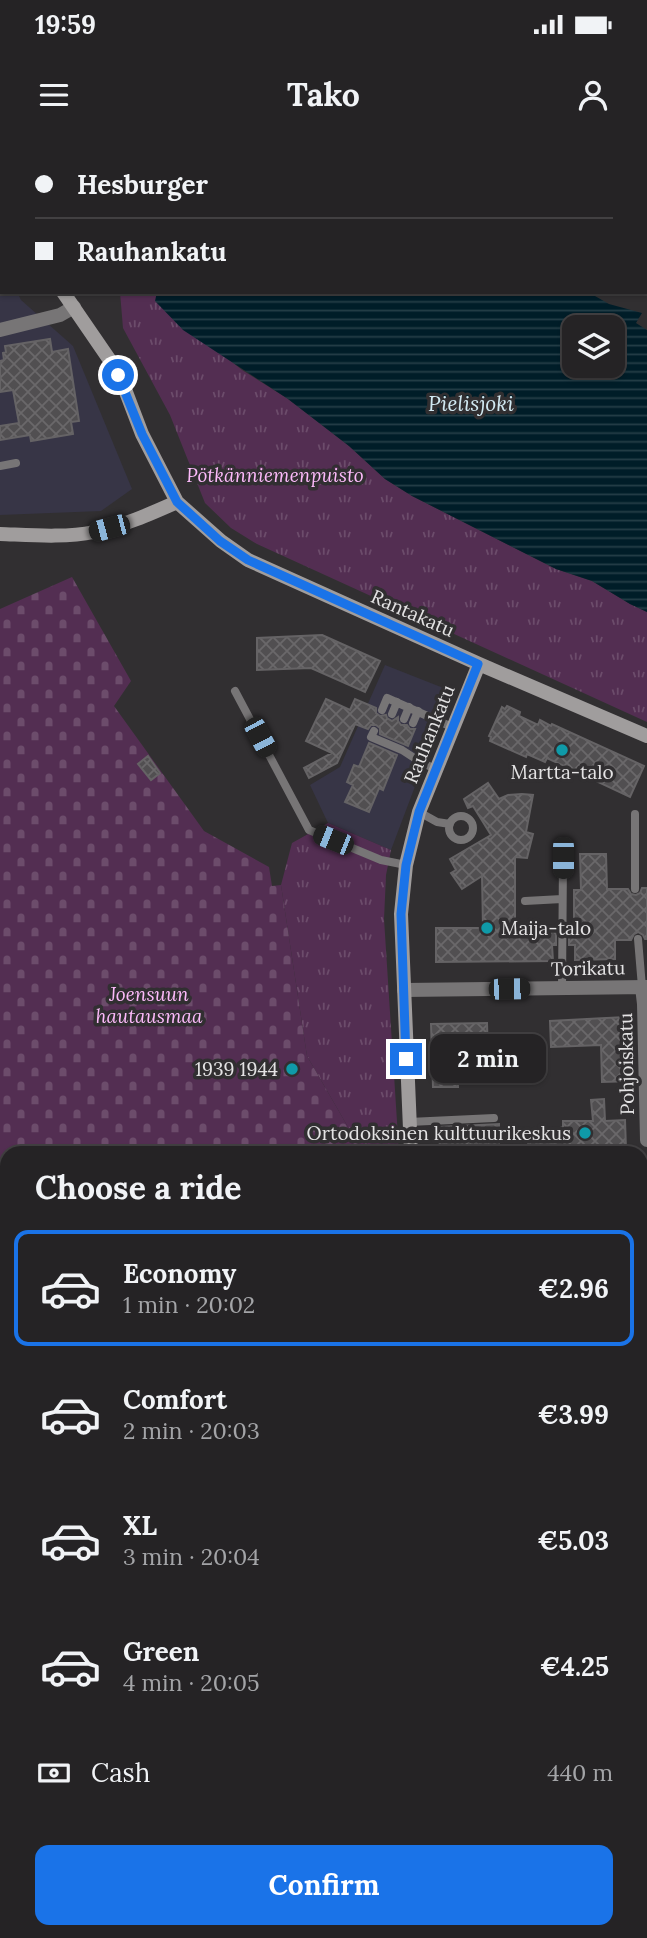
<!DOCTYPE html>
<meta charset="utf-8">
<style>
:root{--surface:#252325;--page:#2d2b2d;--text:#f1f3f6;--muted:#a3a4a7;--line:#424042;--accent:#1a73e8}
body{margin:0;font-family:Lora,serif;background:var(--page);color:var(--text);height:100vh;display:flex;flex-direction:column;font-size:26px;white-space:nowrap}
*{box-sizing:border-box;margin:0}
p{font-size:23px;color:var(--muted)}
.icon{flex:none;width:38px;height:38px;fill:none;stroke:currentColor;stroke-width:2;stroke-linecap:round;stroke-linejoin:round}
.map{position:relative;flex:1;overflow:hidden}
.side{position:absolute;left:0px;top:1006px;width:648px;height:793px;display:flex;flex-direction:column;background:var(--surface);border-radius:21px 21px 0 0;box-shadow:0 2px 5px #0004,0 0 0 2px var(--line)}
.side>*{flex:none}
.guide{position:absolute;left:0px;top:0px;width:648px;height:154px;box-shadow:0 2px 5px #0004,0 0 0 2px var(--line);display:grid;align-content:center;height:154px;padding:0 35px;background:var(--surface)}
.tools{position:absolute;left:562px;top:175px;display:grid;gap:14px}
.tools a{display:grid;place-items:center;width:63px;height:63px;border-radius:14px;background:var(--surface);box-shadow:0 2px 5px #0004,0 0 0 2px var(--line);font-size:35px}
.end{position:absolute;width:32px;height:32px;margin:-16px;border:9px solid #1a73e8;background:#fff;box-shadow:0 0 0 4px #fff}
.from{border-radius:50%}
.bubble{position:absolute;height:49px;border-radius:14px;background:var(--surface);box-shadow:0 2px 5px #0004,0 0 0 2px var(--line);font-size:23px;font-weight:800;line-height:49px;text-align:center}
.car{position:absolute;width:21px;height:42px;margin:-21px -10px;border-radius:9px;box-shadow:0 0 5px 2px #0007;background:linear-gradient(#222 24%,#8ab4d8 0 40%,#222 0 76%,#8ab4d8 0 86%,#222 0)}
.guide b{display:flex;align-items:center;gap:24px;height:66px;font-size:26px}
.guide b+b{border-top:2px solid var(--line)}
.guide i{width:18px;height:18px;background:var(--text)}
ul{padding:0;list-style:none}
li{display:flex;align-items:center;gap:21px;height:116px;margin:0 14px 10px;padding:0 21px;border:4px solid transparent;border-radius:14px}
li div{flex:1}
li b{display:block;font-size:26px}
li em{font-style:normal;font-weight:800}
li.current{border-color:var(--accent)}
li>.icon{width:63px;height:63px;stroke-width:1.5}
h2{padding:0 35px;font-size:32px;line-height:84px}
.pay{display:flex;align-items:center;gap:18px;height:77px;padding:0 35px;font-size:26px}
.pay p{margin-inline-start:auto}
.action{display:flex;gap:14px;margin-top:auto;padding:14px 35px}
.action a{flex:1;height:80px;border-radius:14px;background:var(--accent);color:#fff;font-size:28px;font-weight:800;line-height:80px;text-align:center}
.status{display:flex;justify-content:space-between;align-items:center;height:49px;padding:0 35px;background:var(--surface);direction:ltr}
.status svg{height:19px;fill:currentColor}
header{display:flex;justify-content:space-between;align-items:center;height:91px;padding:0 35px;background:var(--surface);font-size:32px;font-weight:800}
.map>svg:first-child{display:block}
.commercial{fill:#373546}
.grass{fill:url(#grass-tufts)}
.cemetery{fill:url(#cemetery-stones)}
.water{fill:url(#water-rules);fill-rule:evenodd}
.building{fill:url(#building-cross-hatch);stroke:#656365;stroke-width:2}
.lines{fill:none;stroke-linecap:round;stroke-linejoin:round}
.lane{stroke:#777576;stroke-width:8}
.street{stroke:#777576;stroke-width:14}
.secondary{stroke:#a09d9d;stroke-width:14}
.primary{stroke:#bfbbbb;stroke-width:18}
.route{stroke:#1a73e8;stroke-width:9}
.culture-dot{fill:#0f9aa8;stroke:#312f31;stroke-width:2.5}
.labels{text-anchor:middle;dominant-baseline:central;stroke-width:7;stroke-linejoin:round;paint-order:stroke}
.park-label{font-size:19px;font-style:italic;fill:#fcbafa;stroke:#312f31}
.street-label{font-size:19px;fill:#e4e3e4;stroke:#312f31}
.poi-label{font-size:19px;fill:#e4e3e4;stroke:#312f31;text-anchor:end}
.water-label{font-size:21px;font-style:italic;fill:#d1e9f2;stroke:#312f31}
</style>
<div class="status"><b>19:59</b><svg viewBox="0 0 49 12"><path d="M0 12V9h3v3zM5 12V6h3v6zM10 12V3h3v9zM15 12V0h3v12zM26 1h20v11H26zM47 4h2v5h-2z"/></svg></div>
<header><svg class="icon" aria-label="menu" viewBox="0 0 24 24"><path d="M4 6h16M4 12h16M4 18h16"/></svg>Tako<svg class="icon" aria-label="person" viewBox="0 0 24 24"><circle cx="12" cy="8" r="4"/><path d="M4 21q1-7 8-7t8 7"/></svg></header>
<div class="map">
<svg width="647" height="1798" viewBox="0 0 647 1798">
<defs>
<pattern id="grass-tufts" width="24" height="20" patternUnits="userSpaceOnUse" patternTransform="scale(1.75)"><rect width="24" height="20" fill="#532e52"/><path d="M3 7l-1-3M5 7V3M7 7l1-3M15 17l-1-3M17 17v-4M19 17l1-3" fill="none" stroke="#6c4c6b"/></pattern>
<pattern id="cemetery-stones" width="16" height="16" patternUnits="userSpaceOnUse" patternTransform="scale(1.75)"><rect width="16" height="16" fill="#532e52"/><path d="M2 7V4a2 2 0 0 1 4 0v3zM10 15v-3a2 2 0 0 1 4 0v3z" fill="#6c4c6b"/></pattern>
<pattern id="water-rules" width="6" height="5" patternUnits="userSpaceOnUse" patternTransform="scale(1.75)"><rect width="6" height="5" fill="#001d28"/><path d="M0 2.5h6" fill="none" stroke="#253e47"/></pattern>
<pattern id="building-cross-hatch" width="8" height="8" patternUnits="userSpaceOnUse" patternTransform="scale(1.75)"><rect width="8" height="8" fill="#514f51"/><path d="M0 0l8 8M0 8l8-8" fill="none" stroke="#6a686a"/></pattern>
</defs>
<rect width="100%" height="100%" fill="#312f31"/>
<path class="commercial" d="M 0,123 L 2,127 L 2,152 L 17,152 L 21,160 L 73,206 L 132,349 L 101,371 L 0,375 Z
M 385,525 L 451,551 L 391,710 L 328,683 L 310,645 L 340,627 Z"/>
<path class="grass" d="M 120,152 L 157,152 L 156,161 L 242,230 L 288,259 L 349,306 L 385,339 L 412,356 L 556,429 L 592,441 L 630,464 L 647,472 L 647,582 L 257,404 L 231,388 L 205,363 L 170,275 L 123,188 Z
M 328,683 L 391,710 L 386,735 L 384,779 L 399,1013 L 363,1013 L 307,916 L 281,745 L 292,703 Z
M 647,1187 L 647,1394 L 641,1390 L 640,1191 Z
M 180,1792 L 332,1792 L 332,1798 L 177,1798 Z"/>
<path class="cemetery" d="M 72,437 L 131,541 L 114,566 L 204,691 L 269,727 L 272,746 L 281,745 L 307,916 L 363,1013 L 7,1013 L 7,1490 L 0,1490 L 0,469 Z"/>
<path class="water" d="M 23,0 L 509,0 L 510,2 L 23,2 Z
M 157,152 L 588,152 L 609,164 L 642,173 L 636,183 L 647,190 L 647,472 L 630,464 L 592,441 L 556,429 L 412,356 L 385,339 L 349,306 L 288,259 L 183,190 L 155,161 ZM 574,187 L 612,187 L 612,226 L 574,226 Z"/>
<path class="building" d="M 50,199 L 52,212 L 68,209 L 79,281 L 71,282 L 73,294 L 31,301 L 30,295 L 0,300 L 0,286 L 19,283 L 13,250 L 0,252 L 0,221 L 4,220 L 3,213 L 6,212 L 5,206 Z
M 322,495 L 380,521 L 365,552 L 311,528 L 257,530 L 257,498 Z
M 326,559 L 350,570 L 355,559 L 376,568 L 376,573 L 380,576 L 386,575 L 387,578 L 392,581 L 398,577 L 398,581 L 401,585 L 407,585 L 410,589 L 415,589 L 408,606 L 380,594 L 380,588 L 376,585 L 371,585 L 368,589 L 355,584 L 337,623 L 309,638 L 304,628 L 332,613 L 306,601 Z
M 507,566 L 520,572 L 519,576 L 538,585 L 540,580 L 551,586 L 552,584 L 644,626 L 630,657 L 547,618 L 545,622 L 527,614 L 526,617 L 490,601 L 491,597 L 489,596 L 502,567 L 505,569 Z
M 369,603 L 397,615 L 383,650 L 379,648 L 369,672 L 345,662 L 353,645 L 347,642 L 354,625 L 359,627 Z
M 148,616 L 160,633 L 151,640 L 138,624 Z
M 488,643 L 499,659 L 508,655 L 522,654 L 533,655 L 526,692 L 533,694 L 527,718 L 515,717 L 515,789 L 556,789 L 556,805 L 552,805 L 553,821 L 436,822 L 436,788 L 483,788 L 482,736 L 462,749 L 451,733 L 456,730 L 450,719 L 491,695 L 473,666 L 468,668 L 464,659 Z
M 580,714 L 606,714 L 607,749 L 628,749 L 631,754 L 636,755 L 640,753 L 642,748 L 647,748 L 647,799 L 645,799 L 643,795 L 638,792 L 634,794 L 631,800 L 615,800 L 615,819 L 575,820 L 575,805 L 569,805 L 569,789 L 574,789 L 574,750 L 581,750 Z
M 625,877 L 626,902 L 631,902 L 633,941 L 602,942 L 601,905 L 551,907 L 550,881 Z
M 487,883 L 488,917 L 457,918 L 458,947 L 433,947 L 431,884 Z
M 539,904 L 542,933 L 523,935 L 521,906 Z
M 604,959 L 605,981 L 625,980 L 626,1009 L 606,1010 L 606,1013 L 528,1013 L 528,999 L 563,987 L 563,981 L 593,981 L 591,960 Z
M 499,984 L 499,1013 L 440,1013 L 439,987 Z"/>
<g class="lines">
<path class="lane" d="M 591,0 L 592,2
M 646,26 L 647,25
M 0,326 L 16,323
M 235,551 L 309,690 L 381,720 L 406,725
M 382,570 L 387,558 L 452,587
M 392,574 L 397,562
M 404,579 L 409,567
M 413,583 L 418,571
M 374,591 L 371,597 L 402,610 L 419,621 L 435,629
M 419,672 L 437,682 L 450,684
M 635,674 L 635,749
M449 688a12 12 0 1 1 24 0a12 12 0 1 1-24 0Z
M 525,761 L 562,759
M 638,799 L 642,847
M 562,848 L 563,718
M 409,982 L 494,978
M 0,1458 L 7,1458
M 0,1679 L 7,1679
M 0,1732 L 7,1723"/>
<path class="street" d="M 0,190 L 60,175 L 74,167
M 642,847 L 644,864 L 647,1000
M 404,850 L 647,847
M 647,1025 L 647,1056
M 640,1195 L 647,1191
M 640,1385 L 647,1388
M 427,1792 L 427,1798"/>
<path class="secondary" d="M 0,46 L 2,49
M 63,152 L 109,219 L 126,252 L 142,294 L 177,362 L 221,401 L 248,420 L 479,524 L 647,596
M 0,394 C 29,395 65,398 94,392 C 123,386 150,374 177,362
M 411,1013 L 401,774 L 406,725 L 419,672 L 479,524
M 158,1798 L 161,1792"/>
<path class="primary" d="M 0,1515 L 7,1515
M 640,1519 L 647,1519
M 0,1548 L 7,1548"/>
</g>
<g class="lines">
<path class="route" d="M 118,235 L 142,294 L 177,362 L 220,401 L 248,420 L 478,524 L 419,672 L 406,725 L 401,774 L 406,919"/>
</g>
<g class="culture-dot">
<circle cx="562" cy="610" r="7"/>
<circle cx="487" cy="788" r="7"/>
<circle cx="292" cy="929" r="7"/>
<circle cx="585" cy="993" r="7"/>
</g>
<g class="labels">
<g class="park-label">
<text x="275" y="335">Pötkänniemenpuisto</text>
<text x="149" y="854">Joensuun<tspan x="149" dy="22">hautausmaa</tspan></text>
</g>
<g class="street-label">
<text transform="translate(413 473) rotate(24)">Rantakatu</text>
<text transform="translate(429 594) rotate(-68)">Rauhankatu</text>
<text transform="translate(588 828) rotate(-1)">Torikatu</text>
<text transform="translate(626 924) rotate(-91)">Pohjoiskatu</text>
</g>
<g class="poi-label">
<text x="562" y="632" text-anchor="middle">Martta-talo</text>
<text x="501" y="788" text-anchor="start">Maija-talo</text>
<text x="278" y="929">1939 1944</text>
<text x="571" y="993">Ortodoksinen kulttuurikeskus</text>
</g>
<g class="water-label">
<text x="471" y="263">Pielisjoki</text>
</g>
</g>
</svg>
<div class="tools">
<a><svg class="icon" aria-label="layers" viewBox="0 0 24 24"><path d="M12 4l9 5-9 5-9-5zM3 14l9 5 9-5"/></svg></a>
</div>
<i class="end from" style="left:118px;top:235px"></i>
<i class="end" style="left:406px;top:919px"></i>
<div class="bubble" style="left:430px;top:894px;width:116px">2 min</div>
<i class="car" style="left:109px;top:388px;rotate:255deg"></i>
<i class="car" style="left:260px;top:597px;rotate:152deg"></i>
<i class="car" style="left:333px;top:700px;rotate:292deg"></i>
<i class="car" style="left:563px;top:718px;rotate:180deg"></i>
<i class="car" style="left:509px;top:849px;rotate:89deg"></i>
<div class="guide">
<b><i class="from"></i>Hesburger</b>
<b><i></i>Rauhankatu</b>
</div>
<section class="side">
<h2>Choose a ride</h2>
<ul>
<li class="current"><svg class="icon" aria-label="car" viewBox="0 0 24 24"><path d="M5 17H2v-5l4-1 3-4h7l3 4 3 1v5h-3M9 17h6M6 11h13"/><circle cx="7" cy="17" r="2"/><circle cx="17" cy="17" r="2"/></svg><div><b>Economy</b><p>1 min · 20:02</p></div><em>€2.96</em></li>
<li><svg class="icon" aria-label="car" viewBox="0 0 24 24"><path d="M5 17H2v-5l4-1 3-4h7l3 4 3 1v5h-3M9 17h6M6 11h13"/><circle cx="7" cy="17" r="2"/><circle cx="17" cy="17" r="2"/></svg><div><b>Comfort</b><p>2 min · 20:03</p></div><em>€3.99</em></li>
<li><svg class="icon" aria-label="car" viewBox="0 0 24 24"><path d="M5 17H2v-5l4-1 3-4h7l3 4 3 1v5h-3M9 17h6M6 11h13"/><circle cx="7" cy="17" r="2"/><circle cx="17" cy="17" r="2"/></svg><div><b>XL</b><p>3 min · 20:04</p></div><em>€5.03</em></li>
<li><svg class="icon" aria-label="car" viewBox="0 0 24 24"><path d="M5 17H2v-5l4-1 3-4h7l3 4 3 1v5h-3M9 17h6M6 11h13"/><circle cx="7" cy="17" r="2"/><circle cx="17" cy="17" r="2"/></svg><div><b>Green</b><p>4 min · 20:05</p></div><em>€4.25</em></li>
</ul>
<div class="pay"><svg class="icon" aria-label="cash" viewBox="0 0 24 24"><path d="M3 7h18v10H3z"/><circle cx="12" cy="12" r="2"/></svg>Cash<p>440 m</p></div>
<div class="action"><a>Confirm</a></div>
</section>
</div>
